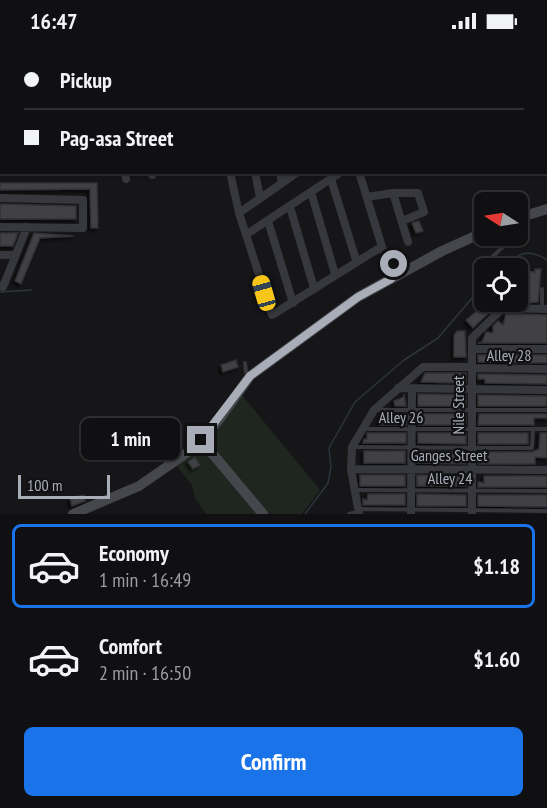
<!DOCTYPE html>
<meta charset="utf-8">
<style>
:root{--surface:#101012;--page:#19191b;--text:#f1f3f6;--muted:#9c9d9f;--line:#303032;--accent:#1a73e8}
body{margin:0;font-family:"PT Sans Narrow",sans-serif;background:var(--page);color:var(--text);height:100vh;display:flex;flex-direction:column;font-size:22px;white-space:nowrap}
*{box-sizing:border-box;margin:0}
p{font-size:20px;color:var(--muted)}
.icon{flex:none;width:33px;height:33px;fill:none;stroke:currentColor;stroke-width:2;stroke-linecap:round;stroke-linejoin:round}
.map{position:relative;height:472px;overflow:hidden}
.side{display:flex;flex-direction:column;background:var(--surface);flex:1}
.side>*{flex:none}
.banner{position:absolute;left:0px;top:0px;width:548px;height:132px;box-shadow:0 2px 4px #0004,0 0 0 2px var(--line);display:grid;align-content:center;height:132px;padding:0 24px;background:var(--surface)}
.needle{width:39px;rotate:282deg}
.controls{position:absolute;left:474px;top:150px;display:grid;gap:12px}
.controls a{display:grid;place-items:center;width:54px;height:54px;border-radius:9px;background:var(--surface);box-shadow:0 2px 4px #0004,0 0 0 2px var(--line);font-size:30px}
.scale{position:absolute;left:18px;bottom:15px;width:92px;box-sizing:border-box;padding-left:6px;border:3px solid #a8adb8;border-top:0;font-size:16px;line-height:21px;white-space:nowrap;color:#a8adb8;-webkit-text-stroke:4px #111113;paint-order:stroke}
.end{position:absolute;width:27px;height:27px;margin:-14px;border:8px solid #a8adb8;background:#111;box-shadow:0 0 0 3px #111}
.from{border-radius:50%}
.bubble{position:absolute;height:42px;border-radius:9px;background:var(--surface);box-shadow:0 2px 4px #0004,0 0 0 2px var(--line);font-size:20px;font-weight:700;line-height:42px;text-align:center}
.car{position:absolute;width:18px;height:36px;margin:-18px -9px;border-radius:8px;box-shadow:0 0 4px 2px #0007;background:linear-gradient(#f5c518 24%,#345 0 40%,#f5c518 0 76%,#345 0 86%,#f5c518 0)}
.banner b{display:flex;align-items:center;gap:21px;height:57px;font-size:22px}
.banner b+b{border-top:2px solid var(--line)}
.banner i{width:15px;height:15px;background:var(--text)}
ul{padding:10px 0 0;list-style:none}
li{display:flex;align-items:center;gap:18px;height:84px;margin:0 12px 9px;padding:0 12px;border:3px solid transparent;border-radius:9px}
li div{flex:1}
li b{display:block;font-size:22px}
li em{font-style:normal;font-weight:700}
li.on{border-color:var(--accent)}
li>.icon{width:54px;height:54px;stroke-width:1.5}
.button{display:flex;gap:12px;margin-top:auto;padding:12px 24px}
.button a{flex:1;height:69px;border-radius:9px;background:var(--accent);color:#fff;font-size:24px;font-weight:700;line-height:69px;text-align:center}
.status{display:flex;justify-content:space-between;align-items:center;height:42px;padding:0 30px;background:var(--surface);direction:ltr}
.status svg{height:16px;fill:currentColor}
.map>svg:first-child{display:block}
.grass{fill:#1e261f}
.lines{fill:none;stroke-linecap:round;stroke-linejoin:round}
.stream{stroke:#2c353c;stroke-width:1.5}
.building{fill:#404145;stroke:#303034;stroke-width:1.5;filter:url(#shadow)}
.path{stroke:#3d3f44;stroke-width:1.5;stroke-dasharray:3 4.5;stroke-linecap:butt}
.lane{stroke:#37383d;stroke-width:4}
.street{stroke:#37383d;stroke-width:8}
.secondary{stroke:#45474d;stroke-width:10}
.route{stroke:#a8adb8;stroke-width:8}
.labels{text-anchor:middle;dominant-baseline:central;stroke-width:4.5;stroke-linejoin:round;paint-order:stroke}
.street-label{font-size:16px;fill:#a8adb8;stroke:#111113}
</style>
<div class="status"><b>16:47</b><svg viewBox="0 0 49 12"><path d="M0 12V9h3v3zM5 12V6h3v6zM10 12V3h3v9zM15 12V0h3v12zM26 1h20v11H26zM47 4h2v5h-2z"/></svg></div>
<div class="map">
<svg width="547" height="472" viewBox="0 0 547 472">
<defs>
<filter id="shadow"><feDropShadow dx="-2.5" dy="2.5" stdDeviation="1.5" flood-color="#0009"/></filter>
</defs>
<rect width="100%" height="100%" fill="#161618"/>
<path class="grass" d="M 242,353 L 320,448 L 302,472 L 206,472 L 195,456 L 192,443 L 175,422 Z"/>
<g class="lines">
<path class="stream" d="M 279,0 L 283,2
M 546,58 L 547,58
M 507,226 C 517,209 531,207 547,218
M 0,250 L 31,248
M 305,472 L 328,441 L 331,425 L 329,406 L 355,360 L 404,318 L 438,296 L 484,242"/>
</g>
<path class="building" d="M 0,141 L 97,141 L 98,186 L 91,186 L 90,147 L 0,148 Z
M 0,162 L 76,164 L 76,177 L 0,177 Z
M 419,179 L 423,189 L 416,191 L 412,181 Z
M 0,191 L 18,191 L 13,204 L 0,204 Z
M 34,191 L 74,194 L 40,196 L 21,242 L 15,239 Z
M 535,227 L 541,227 L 538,260 L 526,261 L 525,229 L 535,230 Z
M 488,260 L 492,260 L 496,264 L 473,286 L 466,278 Z
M 506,272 L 547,273 L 547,301 L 478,301 L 482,300 L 486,290 L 493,291 L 493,284 L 498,279 L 503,283 Z
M 457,289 L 465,289 L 466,315 L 454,315 L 454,293 Z
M 478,313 L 547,313 L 547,321 L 478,320 Z
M 236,318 L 238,325 L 223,330 L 221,323 Z
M 425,331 L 466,331 L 466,341 L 421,340 Z
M 478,332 L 547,333 L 547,342 L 485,341 L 485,337 L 478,337 Z
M 404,352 L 406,364 L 395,364 L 394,359 L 404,355 Z
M 418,352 L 466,353 L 466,364 L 418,364 Z
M 478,353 L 547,354 L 547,358 L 546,364 L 478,364 Z
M 382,372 L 406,372 L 406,383 L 379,383 Z
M 418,372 L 466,372 L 466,383 L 418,383 Z
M 479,372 L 547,372 L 547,376 L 534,376 L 534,383 L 478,383 Z
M 367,391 L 406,391 L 406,401 L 363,401 L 364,397 L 367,397 Z
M 418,391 L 466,391 L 466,402 L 418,401 Z
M 478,391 L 528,391 L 528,402 L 478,402 Z
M 540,391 L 547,391 L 547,416 L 535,415 L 535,422 L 478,422 L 479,410 L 532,410 L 539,407 Z
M 364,409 L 405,409 L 405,421 L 364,421 Z
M 417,409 L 466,410 L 466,422 L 417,421 Z
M 195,415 L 200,423 L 193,427 L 188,420 Z
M 360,433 L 405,433 L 405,444 L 360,444 Z
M 417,433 L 466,434 L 466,444 L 417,444 Z
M 484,434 L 547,434 L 547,445 L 478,445 L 478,440 L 484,441 Z
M 368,452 L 405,452 L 405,463 L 363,463 L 363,457 L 367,458 Z
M 417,452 L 466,453 L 466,464 L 417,464 Z
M 84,453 L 85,459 L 72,464 L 70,456 Z
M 478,453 L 547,453 L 547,465 L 478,464 Z"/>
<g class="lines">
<path class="path" d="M 303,0 L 308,2
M 546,52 L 547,52"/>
<path class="lane" d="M 488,219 L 508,200 L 510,194
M 522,241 L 522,266
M 542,266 L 542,247
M 245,321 L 246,330 L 250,333
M 375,368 L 547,368
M 365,387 L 547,387
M 354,405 L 532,406 L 533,387
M 356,448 L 547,449
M 359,467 L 547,469
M 349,472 L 358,470"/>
<path class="street" d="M 90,0 L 90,2
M 113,0 L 114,2
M 139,0 L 140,2
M 227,0 L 228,2
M 259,0 L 263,2
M 192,2 L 199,0
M 546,79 L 547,79
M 125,130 L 126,137
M 151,130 L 152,133
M 230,130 L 239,171 L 272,273 L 381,205
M 255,130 L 260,156
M 280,130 L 282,141
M 359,130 L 386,218
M 331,137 L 356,218
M 311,150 L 335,232
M 393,151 L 408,200
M 367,155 L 393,151 L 418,151 L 424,170 L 402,179
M 0,156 L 83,158 L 83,186 L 0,185
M 290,165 L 314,246
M 239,171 L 298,130
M 268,179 L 293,261
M 247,192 L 341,130
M 0,213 L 15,213
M 391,237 L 384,223 L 387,217 L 393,218 L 400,232
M 0,244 L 3,245 L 27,185
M 472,307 L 547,307
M 472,326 L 547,327
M 398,346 L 547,348
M 351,427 L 547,428
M 359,472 L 351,427 L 352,405 L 374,368 L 423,325 L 472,325
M 411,472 L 412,347
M 472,472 L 472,296 L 503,266 L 547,267"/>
<path class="secondary" d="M 518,176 L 547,167
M 201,398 L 263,472
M 73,472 L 139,444 L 191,408 L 218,379 L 250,334 L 358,255 L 442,209 L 484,190"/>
</g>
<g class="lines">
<path class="route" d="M 201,398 L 250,334 L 358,255 L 391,237 L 384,222 L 389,217 L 394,222"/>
</g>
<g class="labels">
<g class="street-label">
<text x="509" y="313">Alley 28</text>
<text transform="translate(458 363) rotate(-90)">Nile Street</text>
<text x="401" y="375">Alley 26</text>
<text x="449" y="413">Ganges Street</text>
<text x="450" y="436">Alley 24</text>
</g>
</g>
</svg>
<div class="controls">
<a><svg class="needle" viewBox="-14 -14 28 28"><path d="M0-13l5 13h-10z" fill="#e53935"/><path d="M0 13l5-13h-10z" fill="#9c9d9f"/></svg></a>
<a><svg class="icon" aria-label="locate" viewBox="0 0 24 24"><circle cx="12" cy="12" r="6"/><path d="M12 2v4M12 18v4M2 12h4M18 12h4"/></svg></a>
</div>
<div class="scale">100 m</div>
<i class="end from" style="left:394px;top:222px"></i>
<i class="end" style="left:201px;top:398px"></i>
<div class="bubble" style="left:81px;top:376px;width:99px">1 min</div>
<i class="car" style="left:264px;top:251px;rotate:344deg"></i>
<div class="banner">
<b><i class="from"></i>Pickup</b>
<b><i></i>Pag-asa Street</b>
</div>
</div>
<section class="side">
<ul>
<li class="on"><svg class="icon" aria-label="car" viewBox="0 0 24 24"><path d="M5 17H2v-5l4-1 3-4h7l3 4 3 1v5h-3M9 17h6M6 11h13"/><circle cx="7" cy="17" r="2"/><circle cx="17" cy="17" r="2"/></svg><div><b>Economy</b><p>1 min · 16:49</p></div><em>$1.18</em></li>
<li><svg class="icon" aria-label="car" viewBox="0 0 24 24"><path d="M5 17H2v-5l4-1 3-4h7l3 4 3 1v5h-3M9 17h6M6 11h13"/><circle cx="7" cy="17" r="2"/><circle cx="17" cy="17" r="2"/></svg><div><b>Comfort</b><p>2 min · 16:50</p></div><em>$1.60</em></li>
</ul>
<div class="button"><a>Confirm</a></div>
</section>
